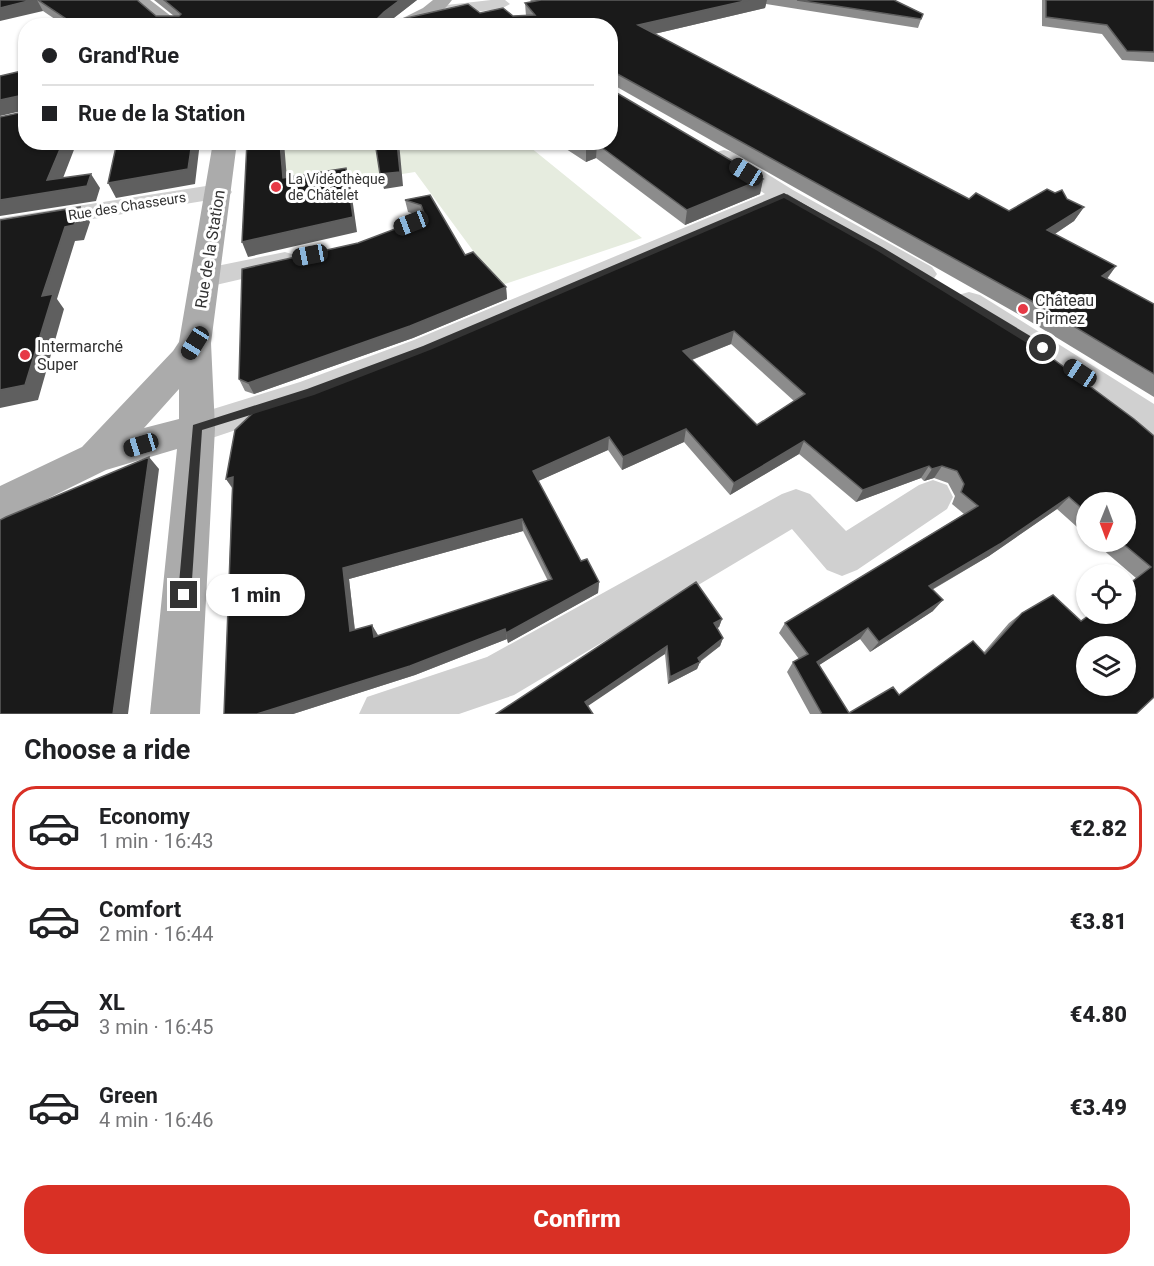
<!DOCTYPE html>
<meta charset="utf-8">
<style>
:root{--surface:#fff;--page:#f6f6f6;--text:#202124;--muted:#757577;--line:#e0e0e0;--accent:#d93025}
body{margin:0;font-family:Roboto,sans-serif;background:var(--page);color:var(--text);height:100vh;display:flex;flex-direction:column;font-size:22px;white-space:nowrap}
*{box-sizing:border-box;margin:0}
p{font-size:20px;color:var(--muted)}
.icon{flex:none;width:33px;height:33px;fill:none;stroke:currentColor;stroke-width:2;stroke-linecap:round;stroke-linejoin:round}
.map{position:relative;height:714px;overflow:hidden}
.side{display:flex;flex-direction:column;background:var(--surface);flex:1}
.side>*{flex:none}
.banner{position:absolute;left:18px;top:18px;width:600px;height:132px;border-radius:24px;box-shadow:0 2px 4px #0004;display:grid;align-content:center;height:132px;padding:0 24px;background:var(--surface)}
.needle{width:39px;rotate:181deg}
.controls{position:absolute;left:1076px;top:492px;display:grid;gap:12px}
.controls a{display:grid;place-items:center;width:60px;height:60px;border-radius:50%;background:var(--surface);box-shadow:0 2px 4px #0004;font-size:30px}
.end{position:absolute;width:27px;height:27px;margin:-14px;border:8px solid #333;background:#fff;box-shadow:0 0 0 3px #fff}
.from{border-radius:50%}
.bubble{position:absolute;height:42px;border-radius:21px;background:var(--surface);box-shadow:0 2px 4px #0004;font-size:20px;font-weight:800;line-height:42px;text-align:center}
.car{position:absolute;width:18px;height:36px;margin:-18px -9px;border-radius:8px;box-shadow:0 0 4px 2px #0007;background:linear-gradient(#222 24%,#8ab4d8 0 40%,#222 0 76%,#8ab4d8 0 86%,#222 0)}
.banner b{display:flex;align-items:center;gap:21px;height:57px;font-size:22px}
.banner b+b{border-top:2px solid var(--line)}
.banner i{width:15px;height:15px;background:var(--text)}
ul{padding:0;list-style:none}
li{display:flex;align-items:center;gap:18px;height:84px;margin:0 12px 9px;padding:0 12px;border:3px solid transparent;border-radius:24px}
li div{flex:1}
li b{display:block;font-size:22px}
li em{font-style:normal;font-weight:800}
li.current{border-color:var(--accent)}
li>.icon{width:54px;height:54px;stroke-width:1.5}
h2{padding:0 24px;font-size:27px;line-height:72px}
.primary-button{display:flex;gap:12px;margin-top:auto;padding:12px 24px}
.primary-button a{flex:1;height:69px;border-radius:24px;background:var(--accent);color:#fff;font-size:24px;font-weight:800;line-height:69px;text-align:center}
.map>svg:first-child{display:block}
.green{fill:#e6ecdf}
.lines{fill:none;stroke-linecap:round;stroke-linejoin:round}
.minor{fill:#d0d0d0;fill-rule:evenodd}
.major{fill:#ababab;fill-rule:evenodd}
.wall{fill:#8c8c8c;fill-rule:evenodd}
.shaded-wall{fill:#5f5f5f}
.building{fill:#1a1a1a;stroke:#5f5f5f;stroke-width:1.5;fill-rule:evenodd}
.route{fill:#333}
.poi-dot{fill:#e63946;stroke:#fff;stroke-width:2}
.labels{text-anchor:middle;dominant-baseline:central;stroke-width:6;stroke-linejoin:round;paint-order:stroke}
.far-poi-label{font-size:14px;fill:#333;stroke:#fff;text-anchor:start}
.far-street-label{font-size:14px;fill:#333;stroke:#fff}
.street-label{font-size:16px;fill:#333;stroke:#fff}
.poi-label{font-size:16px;fill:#333;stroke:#fff;text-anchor:start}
</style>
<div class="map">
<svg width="1154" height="714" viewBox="0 0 1154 714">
<rect width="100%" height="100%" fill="#fff"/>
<path class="green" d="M 307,142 L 525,143 L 642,238 L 499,286 L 415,172 L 293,191 L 252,150 Z"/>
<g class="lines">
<path class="minor" d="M 491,0 L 505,0 L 510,4 L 501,9 L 429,17 L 420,12 L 429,7 Z
M 724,150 L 732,152 L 793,190 L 932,267 L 937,274 L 932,281 L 922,283 L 912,281 L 783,205 L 438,356 L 322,401 L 197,443 L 184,438 L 179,428 L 184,418 L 300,382 L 414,340 L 765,194 L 716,162 L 712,157 L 716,152 Z
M 219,184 L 228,187 L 232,192 L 228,197 L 0,234 L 0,218 Z
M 285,252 L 295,255 L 299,261 L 295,267 L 207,287 L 197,284 L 192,277 L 197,270 Z
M 969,292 L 980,295 L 1154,404 L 1154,436 L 1141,432 L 958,309 L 954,302 L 958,295 Z
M 933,480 L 947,485 L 953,497 L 947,509 L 857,570 L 842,576 L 827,570 L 792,529 L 514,695 L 459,714 L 359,714 L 367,697 L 487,657 L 782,494 L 796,489 L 810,494 L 846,531 L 919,485 Z"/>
<path class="major" d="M 131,0 L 150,0 L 184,26 L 163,26 Z
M 433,0 L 452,0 C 437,21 412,26 387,26 L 423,8 Z
M 213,142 L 237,142 L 211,343 L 215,428 L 200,714 L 150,714 L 177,449 L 106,470 L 0,522 L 0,486 L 82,447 L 173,351 L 179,342 ZM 179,389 L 179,419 L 144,428 Z"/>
</g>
<path class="wall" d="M 0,0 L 137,0 L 156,16 L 174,16 L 154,0 L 417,0 L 390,21 L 480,13 L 513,16 L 526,16 L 525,3 L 532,2 L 530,0 L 894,0 L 923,14 L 918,28 L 766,4 L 765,8 L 654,34 L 969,199 L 1009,211 L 1067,199 L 1084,207 L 1074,221 L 1055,234 L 1116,266 L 1107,279 L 1154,304 L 1154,397 L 1018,314 L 610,83 L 610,26 L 65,26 L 43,11 Z
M 1042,0 L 1154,0 L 1154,62 L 1122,60 L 1102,34 L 1042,26 Z
M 541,142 L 610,142 L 763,179 L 760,194 L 685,225 L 596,158 L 586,162 L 560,145 L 545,150 Z
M 430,195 L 465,255 L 506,287 L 507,299 L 413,338 L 254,394 L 245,391 L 239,379 L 358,243 L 419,220 L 422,216 L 408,212 L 405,200 Z
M 787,195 L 1154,436 L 1154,697 L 1136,714 L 810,714 L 787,672 L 793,662 L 799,659 L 779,633 L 785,623 L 964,514 L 952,504 L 955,496 L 948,483 L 934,478 L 924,481 L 921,478 L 856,502 L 799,454 L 730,495 L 684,442 L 622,470 L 608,450 L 538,481 L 581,561 L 599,582 L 598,593 L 508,643 L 507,639 L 415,675 L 293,714 L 224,714 L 232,488 L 226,479 L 436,345 ZM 731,344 L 794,401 L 757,425 L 692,360 ZM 1086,502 L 1125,542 L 1094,542 L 1136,578 L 1081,621 L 1022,613 L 1009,623 L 984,652 L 899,695 L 849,713 L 819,665 L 860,639 L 870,652 L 933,611 L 932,590 L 989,556 L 1057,509 L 1086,535 ZM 523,531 L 548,581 L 378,636 L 355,630 L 349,579 Z
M 722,619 L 719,627 L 717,628 L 723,638 L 720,646 L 700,662 L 697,669 L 668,684 L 665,654 L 496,714 Z"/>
<path class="shaded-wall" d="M 32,0 L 37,0 L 43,11 L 0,21 L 0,8 Z
M 400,0 L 417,0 L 386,24 L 370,26 L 384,12 Z
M 749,0 L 767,0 L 765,8 L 637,38 L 638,25 Z
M 19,96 L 26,110 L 0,116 L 0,100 Z
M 63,142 L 77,142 L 58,191 L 91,174 L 100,188 L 96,201 L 0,216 L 0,200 L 47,180 Z
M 192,142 L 200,142 L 195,184 L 116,198 L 108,183 Z
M 280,142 L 284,142 L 288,192 L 283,178 Z
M 397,142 L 399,142 L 403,186 L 384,189 L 380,174 Z
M 544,142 L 560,142 L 560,145 L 545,150 Z
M 597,144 L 596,158 L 586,162 L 586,148 Z
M 346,168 L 350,183 L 357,232 L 248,257 L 242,242 Z
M 763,179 L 760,194 L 685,225 L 687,210 Z
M 80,207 L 90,222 L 84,240 L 75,241 L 57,299 L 64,309 L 38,400 L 0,408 L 0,390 L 65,227 Z
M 1084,207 L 1074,221 L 1038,245 L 1047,230 Z
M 1116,266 L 1105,281 L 1102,276 Z
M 506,287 L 507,299 L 413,338 L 254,394 L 248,383 Z
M 734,331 L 731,344 L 681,364 L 683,351 Z
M 686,429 L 684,442 L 622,470 L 623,457 Z
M 609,437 L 608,450 L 534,483 L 533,471 Z
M 804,441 L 799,454 L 730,495 L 734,483 Z
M 149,457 L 159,469 L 128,714 L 113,714 Z
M 929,466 L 921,478 L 856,502 L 863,490 Z
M 942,466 L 934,478 L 924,481 L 932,469 Z
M 233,477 L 235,491 L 226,479 Z
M 1069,497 L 1057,509 L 989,556 L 919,597 L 929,586 Z
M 522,519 L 523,531 L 349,579 L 356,641 L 350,631 L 343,568 Z
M 599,582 L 598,593 L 508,643 L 506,633 Z
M 943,600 L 933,611 L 870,652 L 879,642 Z
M 722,619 L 719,627 L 711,632 L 714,623 Z
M 372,625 L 378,635 L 380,647 L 374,637 Z
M 868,628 L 860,639 L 810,671 L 817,662 Z
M 505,629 L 507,639 L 415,675 L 293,714 L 257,714 Z
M 723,638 L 720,646 L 699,662 L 700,662 L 697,669 L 668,684 L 670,677 Z
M 667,646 L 665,654 L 585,708 L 585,702 Z"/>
<path class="building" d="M 0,0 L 32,0 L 0,8 Z
M 38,0 L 137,0 L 156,16 L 179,16 L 181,14 L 164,0 L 400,0 L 384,12 L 370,26 L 77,26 Z
M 541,0 L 749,0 L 638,25 L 969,199 L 976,193 L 1009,211 L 1047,189 L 1055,193 L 1062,190 L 1067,199 L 1084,207 L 1047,230 L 1116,266 L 1102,276 L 1154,304 L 1154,374 L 1028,299 L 610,70 L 610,26 L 371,26 L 468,4 L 480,13 L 503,8 L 513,16 L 535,15 L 525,3 Z
M 797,0 L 894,0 L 923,14 L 921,19 Z
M 1046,0 L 1154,0 L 1154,52 L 1127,51 L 1107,25 L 1046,17 Z
M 26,70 L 26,142 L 63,142 L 47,180 L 91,174 L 87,186 L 0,200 L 0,117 L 19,113 L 19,96 L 0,100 L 0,76 Z
M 610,89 L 763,179 L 687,210 L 597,144 L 586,148 L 578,142 L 610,142 Z
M 117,142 L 192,142 L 188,169 L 108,183 Z
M 247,142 L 280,142 L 283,178 L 346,168 L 353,217 L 242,242 Z
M 375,142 L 397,142 L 400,172 L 380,174 Z
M 430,195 L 465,255 L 473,252 L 506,287 L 410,326 L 248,383 L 239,379 L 242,269 L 358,243 L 419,220 L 424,213 L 421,205 L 405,200 Z
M 787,195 L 1002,321 L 1134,419 L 1154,436 L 1154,697 L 1136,714 L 822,714 L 793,662 L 808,654 L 785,623 L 978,506 L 961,492 L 964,484 L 957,471 L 942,466 L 932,469 L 929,466 L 863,490 L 804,441 L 734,483 L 686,429 L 623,457 L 609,437 L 533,471 L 581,561 L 587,559 L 599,582 L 506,633 L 505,629 L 410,666 L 257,714 L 224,714 L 233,477 L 226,479 L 235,430 L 255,411 L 436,345 ZM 734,331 L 805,394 L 757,425 L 683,351 ZM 1069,497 L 1086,512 L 1086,502 L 1125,502 L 1125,542 L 1121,542 L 1151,567 L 1125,587 L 1125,614 L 1091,614 L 1081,621 L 1053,595 L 1022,613 L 985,654 L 973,641 L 899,695 L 893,687 L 849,713 L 817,662 L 868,628 L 879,642 L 943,600 L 929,586 L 1000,544 ZM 522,519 L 552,579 L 374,637 L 372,625 L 350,631 L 343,568 ZM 1086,646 L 1125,646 L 1125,686 L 1086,686 Z
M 80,207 L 74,225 L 65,227 L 42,296 L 53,294 L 25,385 L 0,390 L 0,220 Z
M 149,457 L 113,714 L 0,714 L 0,520 L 6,517 Z
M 696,582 L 722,619 L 714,623 L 723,638 L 698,658 L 700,662 L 670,677 L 667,646 L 585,702 L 593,714 L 496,714 Z"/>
<path class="route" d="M 784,193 L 882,247 L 1047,346 L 1047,351 L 1040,351 L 876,250 L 784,198 L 430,350 L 314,395 L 202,430 L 191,595 L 184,601 L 180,599 L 178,595 L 193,425 L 307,389 L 423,346 Z"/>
<g class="poi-dot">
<circle cx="276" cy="187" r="6"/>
<circle cx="1023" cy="309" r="6"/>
<circle cx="25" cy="355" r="6"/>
</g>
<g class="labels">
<g class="far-poi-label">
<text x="288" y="179">La Vidéothèque<tspan x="288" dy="16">de Châtelet</tspan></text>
</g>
<g class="far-street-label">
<text transform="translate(127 206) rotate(-9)">Rue des Chasseurs</text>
</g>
<g class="street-label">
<text transform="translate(210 249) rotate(-81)">Rue de la Station</text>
</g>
<g class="poi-label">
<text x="1035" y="300">Château<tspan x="1035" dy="18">Pirmez</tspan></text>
<text x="37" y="346">Intermarché<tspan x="37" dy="18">Super</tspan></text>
</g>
</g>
</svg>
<div class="controls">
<a><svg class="needle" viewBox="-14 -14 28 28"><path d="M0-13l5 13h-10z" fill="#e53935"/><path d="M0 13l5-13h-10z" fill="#757577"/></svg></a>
<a><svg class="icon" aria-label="locate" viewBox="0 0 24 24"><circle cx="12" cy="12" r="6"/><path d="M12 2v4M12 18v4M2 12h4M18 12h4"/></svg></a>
<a><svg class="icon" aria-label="layers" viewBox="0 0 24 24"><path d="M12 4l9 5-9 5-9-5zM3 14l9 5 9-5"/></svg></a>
</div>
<i class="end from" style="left:1043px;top:348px"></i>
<i class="end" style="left:184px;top:595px"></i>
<div class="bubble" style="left:206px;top:574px;width:99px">1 min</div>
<i class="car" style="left:746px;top:172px;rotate:302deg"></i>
<i class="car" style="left:411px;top:223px;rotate:249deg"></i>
<i class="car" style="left:310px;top:255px;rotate:259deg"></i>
<i class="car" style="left:195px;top:343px;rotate:212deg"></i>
<i class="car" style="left:1080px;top:373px;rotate:303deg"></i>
<i class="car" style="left:141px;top:445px;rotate:253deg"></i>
<div class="banner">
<b><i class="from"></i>Grand'Rue</b>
<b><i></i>Rue de la Station</b>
</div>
</div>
<section class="side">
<h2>Choose a ride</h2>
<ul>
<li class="current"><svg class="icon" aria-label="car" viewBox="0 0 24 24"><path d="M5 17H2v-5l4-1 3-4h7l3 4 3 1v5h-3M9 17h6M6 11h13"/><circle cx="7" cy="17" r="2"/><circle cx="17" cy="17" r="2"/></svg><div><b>Economy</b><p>1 min · 16:43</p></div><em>€2.82</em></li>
<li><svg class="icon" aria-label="car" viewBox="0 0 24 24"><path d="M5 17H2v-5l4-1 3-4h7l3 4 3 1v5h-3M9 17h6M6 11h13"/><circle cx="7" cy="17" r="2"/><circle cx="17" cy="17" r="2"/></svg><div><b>Comfort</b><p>2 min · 16:44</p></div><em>€3.81</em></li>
<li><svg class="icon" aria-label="car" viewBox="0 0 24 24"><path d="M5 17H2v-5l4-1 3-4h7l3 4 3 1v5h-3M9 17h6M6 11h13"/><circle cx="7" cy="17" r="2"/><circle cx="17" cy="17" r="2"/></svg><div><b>XL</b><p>3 min · 16:45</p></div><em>€4.80</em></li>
<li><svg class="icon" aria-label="car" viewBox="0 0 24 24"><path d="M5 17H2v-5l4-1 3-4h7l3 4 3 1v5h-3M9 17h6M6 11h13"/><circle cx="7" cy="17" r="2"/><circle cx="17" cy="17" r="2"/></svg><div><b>Green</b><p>4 min · 16:46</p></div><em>€3.49</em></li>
</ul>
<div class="primary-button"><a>Confirm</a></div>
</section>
